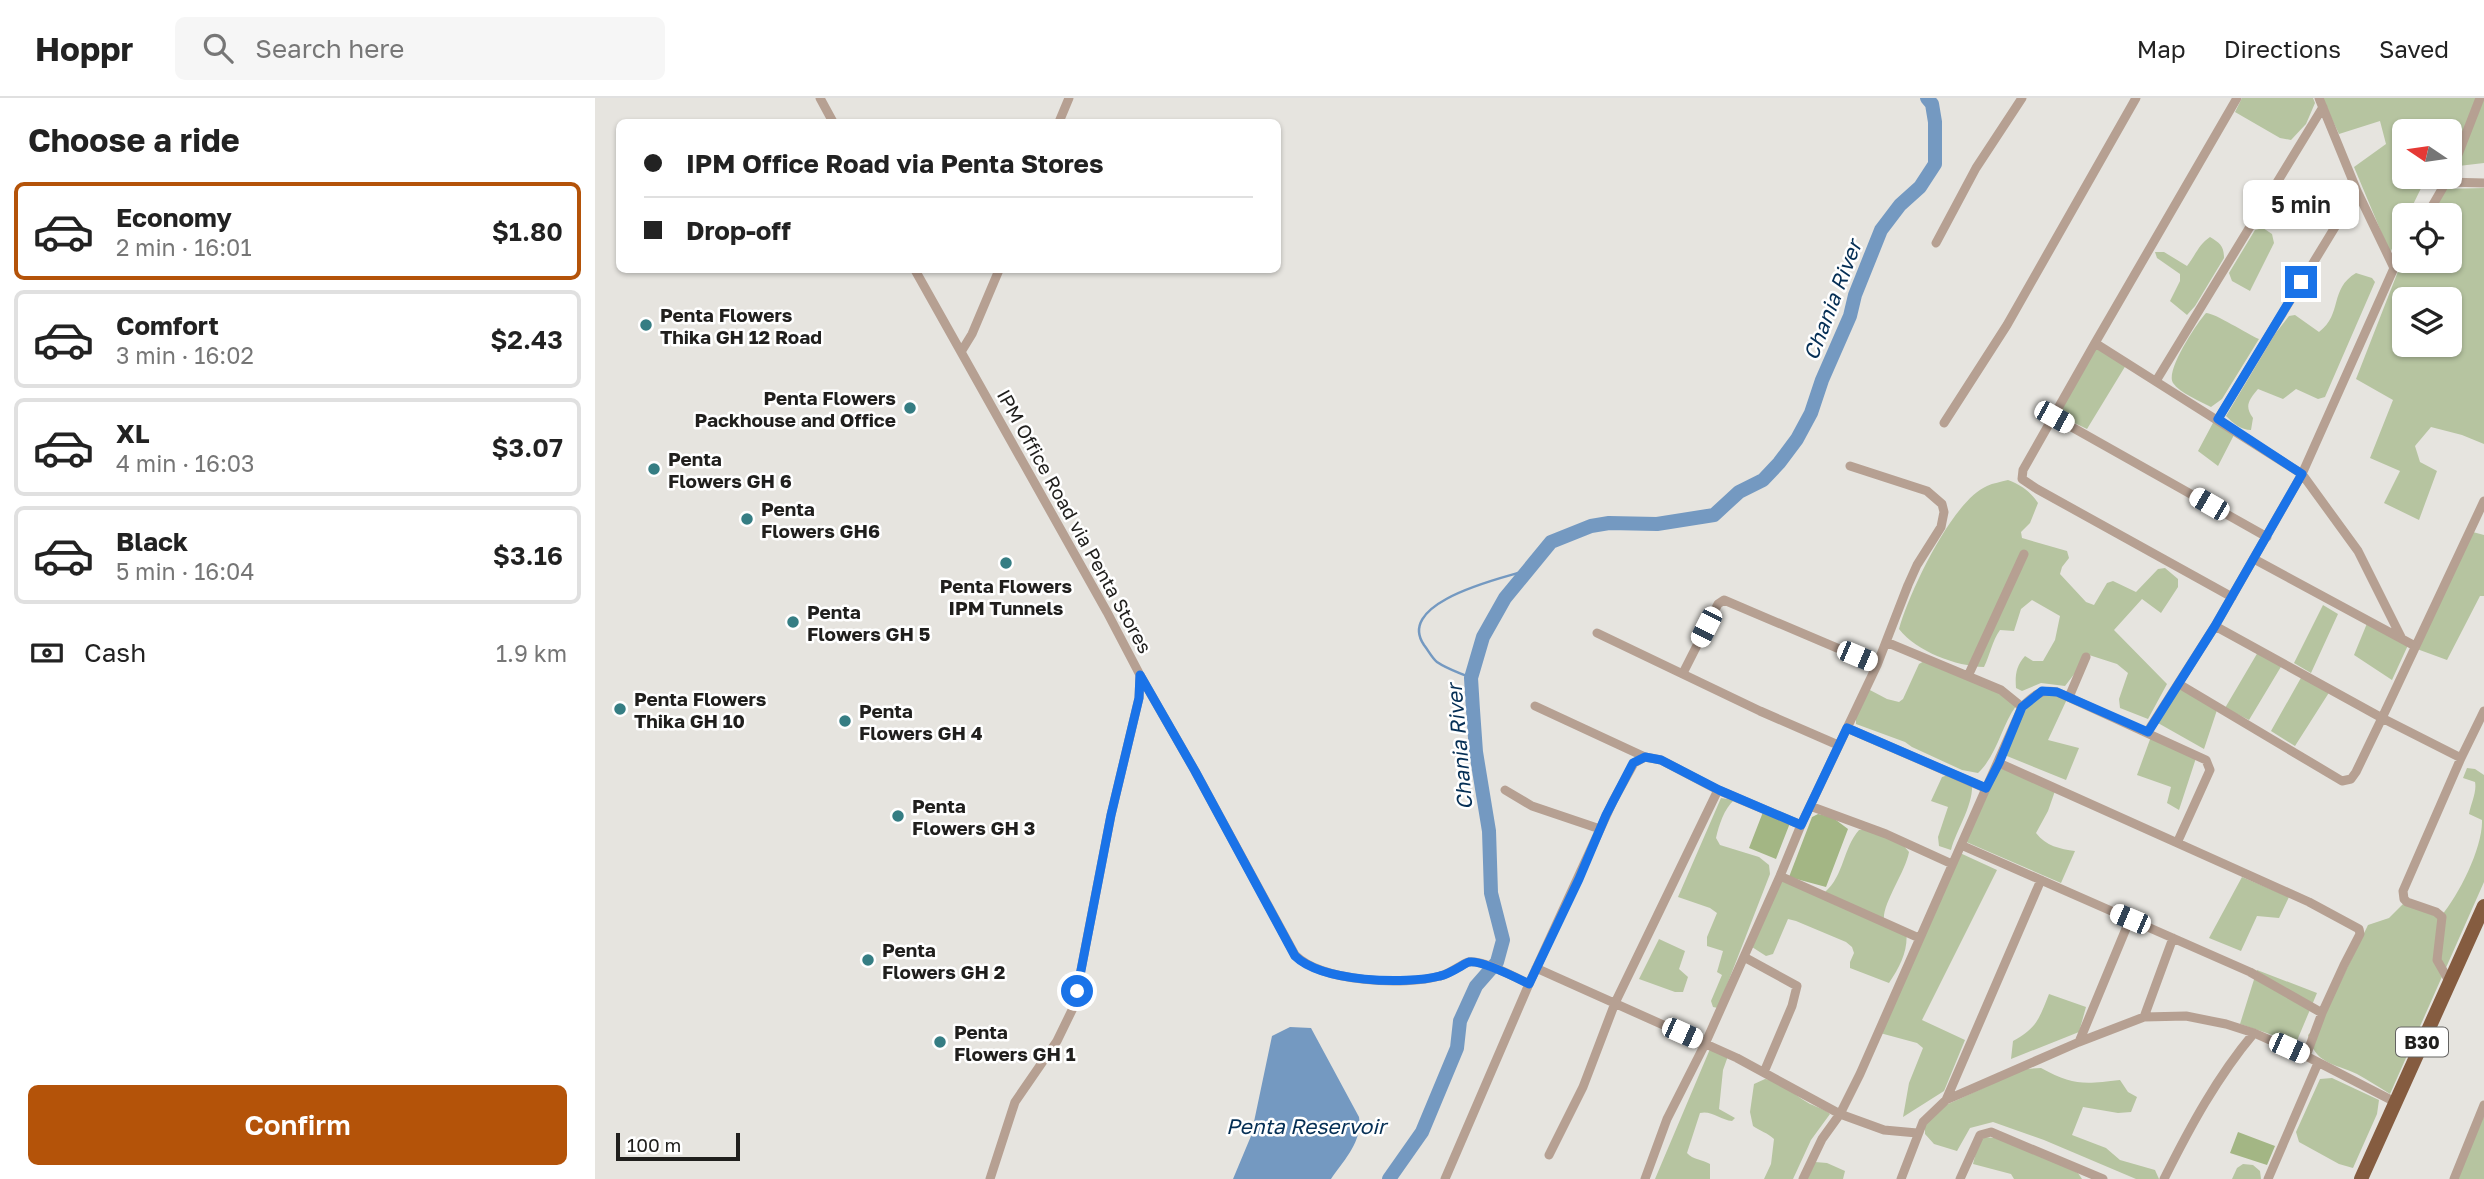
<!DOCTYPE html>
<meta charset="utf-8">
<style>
:root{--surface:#fff;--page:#f6f6f6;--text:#222;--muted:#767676;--line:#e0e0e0;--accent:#b45309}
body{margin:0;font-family:"Golos Text",sans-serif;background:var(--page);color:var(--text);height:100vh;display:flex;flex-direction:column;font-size:26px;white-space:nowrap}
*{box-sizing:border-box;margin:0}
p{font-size:23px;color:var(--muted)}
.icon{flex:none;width:38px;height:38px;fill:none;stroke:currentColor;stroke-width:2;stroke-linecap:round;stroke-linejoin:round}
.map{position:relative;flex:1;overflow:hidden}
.side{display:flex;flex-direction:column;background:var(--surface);width:595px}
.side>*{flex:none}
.top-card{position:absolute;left:21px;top:21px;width:665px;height:154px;border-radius:10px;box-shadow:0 2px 5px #0004;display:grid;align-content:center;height:154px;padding:0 28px;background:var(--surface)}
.needle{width:46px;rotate:283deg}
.fabs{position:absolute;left:1797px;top:21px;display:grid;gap:14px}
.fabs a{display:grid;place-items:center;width:70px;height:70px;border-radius:10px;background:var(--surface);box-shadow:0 2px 5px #0004;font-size:35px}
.scale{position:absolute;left:21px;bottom:18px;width:124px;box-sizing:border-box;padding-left:7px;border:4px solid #201f1d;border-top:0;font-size:19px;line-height:24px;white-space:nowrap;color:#201f1d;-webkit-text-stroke:5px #fff;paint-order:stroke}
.end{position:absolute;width:32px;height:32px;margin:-16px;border:9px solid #1a73e8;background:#fff;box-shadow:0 0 0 4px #fff}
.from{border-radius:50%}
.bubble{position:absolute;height:49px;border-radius:10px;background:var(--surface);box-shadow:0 2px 5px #0004;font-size:23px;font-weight:600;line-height:49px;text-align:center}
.car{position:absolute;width:21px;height:42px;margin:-21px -10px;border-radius:9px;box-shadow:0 0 5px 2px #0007;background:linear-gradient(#fff 24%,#345 0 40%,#fff 0 76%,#345 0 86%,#fff 0)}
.top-card b{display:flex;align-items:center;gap:24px;height:66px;font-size:26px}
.top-card b+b{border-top:2px solid var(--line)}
.top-card i{width:18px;height:18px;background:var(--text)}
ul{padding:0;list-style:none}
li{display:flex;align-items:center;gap:21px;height:98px;margin:0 14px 10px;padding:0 14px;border:4px solid var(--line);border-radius:10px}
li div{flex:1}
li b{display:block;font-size:26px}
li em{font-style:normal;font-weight:600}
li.on{border-color:var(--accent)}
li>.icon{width:63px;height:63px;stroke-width:1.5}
h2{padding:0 28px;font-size:32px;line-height:84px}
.pay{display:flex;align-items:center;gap:18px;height:77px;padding:0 28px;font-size:26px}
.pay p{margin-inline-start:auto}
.primary-button{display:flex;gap:14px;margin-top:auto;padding:14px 28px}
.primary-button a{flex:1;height:80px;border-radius:10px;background:var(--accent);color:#fff;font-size:28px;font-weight:600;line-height:80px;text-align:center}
header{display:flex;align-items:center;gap:42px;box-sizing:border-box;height:98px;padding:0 35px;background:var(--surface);border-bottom:2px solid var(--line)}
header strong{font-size:33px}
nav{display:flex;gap:38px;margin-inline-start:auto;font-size:24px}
.search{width:490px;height:63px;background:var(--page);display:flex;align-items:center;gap:18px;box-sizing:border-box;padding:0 24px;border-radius:10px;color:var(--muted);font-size:26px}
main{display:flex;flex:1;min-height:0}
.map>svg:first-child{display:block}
.green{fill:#b6c4a0;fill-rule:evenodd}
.forest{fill:#a3b684}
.water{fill:#7499c1}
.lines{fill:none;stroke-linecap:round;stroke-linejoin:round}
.stream{stroke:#7499c1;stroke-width:2.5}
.river{stroke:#7499c1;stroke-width:14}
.minor{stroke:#b6a092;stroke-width:9}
.trunk{stroke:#855c40;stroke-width:14}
.route{stroke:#1a73e8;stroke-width:9}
.poi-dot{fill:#357d83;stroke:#fff;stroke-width:2.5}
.labels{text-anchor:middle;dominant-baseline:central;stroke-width:5;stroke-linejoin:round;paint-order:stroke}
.shield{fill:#fff;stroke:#636261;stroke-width:2}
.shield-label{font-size:18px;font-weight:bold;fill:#201f1d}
.poi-label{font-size:19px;font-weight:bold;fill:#201f1d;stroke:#fff;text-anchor:start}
.street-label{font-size:19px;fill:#201f1d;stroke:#fff}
.water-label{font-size:21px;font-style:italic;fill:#052f55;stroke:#fff}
</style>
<header>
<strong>Hoppr</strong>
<div class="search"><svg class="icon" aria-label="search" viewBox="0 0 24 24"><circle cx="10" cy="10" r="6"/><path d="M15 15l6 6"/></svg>Search here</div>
<nav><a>Map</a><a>Directions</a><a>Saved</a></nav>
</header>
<main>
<section class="side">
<h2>Choose a ride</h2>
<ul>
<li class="on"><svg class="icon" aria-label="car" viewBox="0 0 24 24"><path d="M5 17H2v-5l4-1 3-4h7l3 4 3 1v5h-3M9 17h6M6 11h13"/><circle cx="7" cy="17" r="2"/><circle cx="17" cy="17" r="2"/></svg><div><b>Economy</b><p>2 min · 16:01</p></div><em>$1.80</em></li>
<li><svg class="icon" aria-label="car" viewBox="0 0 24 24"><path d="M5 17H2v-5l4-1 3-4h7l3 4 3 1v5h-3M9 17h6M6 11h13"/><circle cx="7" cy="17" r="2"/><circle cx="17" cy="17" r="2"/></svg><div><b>Comfort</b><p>3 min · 16:02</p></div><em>$2.43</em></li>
<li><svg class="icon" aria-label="car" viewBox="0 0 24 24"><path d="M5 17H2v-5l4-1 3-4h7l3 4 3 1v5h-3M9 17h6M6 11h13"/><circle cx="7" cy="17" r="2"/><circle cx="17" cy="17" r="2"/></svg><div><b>XL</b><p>4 min · 16:03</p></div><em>$3.07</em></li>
<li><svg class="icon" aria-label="car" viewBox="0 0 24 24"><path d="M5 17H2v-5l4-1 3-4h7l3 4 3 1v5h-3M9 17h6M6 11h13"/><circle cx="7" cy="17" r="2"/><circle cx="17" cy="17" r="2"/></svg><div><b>Black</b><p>5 min · 16:04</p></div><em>$3.16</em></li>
</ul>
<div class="pay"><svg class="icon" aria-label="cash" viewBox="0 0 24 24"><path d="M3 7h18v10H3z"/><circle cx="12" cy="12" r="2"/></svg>Cash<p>1.9 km</p></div>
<div class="primary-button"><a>Confirm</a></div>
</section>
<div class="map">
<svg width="1889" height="1081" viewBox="0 0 1889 1081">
<rect width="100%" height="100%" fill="#e6e4df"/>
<path class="green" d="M 1647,0 L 1718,0 L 1720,5 L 1711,26 L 1696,42 L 1685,40 L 1640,14 Z
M 1727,0 L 1889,0 L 1889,65 L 1855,69 L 1855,33 L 1810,33 L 1810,79 L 1836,79 L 1830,82 L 1813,117 L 1810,117 L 1809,124 L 1795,155 L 1759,69 L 1791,46 L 1785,23 L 1744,36 Z
M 1889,90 L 1889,346 L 1867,337 L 1836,329 L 1820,348 L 1825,364 L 1842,373 L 1824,422 L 1789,405 L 1805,373 L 1775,360 L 1798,302 L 1761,281 L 1809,158 L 1810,163 L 1855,163 L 1855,117 L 1834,117 L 1849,91 ZM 1810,201 L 1855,201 L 1855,247 L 1810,247 Z
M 1668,130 L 1677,136 L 1679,145 L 1655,193 L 1637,183 L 1634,175 L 1660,132 Z
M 1615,139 C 1625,145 1629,148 1629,160 L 1600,208 L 1592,217 L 1575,203 L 1585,183 L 1585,176 L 1562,160 L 1560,154 L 1569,154 L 1592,168 C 1600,158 1604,146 1615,139 Z
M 1761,175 L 1777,180 L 1780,184 L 1730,299 L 1723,301 L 1701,291 L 1688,301 L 1663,291 C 1654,302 1649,308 1658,320 L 1656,332 C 1646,332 1638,325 1631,318 L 1680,236 L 1694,218 L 1700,217 L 1724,234 C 1748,216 1734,191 1761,175 Z
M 1611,215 C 1620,215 1652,236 1664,241 L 1627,301 L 1616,309 C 1605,303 1585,295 1578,285 C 1570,273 1602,225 1611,215 Z
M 1501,249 L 1531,267 L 1492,331 L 1463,317 Z
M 1619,323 L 1640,335 L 1623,368 L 1603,353 Z
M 1413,382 C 1426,387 1436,394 1443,405 L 1435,425 L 1426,434 L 1427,440 L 1472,453 L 1474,460 L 1467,469 L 1465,476 L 1491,504 L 1499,507 L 1512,485 L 1518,483 L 1541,494 L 1563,471 L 1570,470 L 1583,481 L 1583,489 L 1566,515 L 1547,501 L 1519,532 L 1572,586 L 1553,621 L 1525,610 L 1524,601 L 1533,575 L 1522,566 L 1494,557 L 1470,588 L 1446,585 L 1427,593 L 1421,590 C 1420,577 1421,568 1430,558 L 1438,563 L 1448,563 L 1460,542 L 1465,518 L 1437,502 L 1426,511 L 1419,533 L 1405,532 C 1397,543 1395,557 1389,569 C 1361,568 1322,554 1304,531 C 1314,495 1357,403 1392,388 C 1398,385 1406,384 1413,382 Z
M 1874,433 L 1889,437 L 1889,498 L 1885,498 L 1852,562 L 1822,551 Z
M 1728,507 L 1743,516 L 1716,575 L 1699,565 Z
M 1773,523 L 1814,545 L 1797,582 L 1759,557 Z
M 1663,554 L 1687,567 L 1654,622 L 1630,610 Z
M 1331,562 L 1391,586 L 1421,608 C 1406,629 1402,657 1383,675 L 1367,672 L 1317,649 L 1310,644 L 1261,626 L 1261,617 L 1273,591 L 1292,601 L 1304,604 L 1308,601 L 1324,566 Z
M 1707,578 L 1735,593 L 1700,648 L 1676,633 Z
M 1581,588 L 1622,612 L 1609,651 L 1563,625 Z
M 1457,596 L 1473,599 L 1453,642 L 1484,650 L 1471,682 L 1407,656 L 1421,625 L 1442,597 Z
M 1557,636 L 1602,657 L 1584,712 L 1572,705 L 1576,689 L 1542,677 Z
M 1403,669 L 1460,693 L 1453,713 L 1441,735 C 1451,748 1465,751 1480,753 L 1466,785 L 1369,743 Z
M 1872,670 L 1880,671 L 1889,677 L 1889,784 L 1795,996 C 1784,989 1773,982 1762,976 C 1738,965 1720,966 1713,937 L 1726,924 L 1773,827 L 1794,820 L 1812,802 L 1846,818 C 1864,797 1888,749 1887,722 L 1874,716 C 1876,705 1882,694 1880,684 L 1868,680 Z
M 1353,677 L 1377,684 C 1379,707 1362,730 1356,752 L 1344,748 L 1343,739 L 1353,709 L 1336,703 L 1347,679 Z
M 1126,700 L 1139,702 C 1129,711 1124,727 1121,740 L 1125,747 L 1164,759 L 1174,767 L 1175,776 L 1123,910 L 1118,909 L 1116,903 L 1127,877 L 1122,874 L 1128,853 L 1112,848 L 1112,839 L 1122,815 L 1115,810 L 1083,799 Z
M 1272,731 L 1308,747 L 1314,754 C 1310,775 1287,806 1289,822 L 1311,830 C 1314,851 1306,867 1294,885 L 1255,870 L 1255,864 L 1259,855 L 1257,849 L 1251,844 L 1201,823 L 1193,821 L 1178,856 L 1171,858 L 1157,849 L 1184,784 L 1193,782 L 1230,794 C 1249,778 1248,750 1264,732 Z
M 1365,755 L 1402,772 L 1327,922 L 1370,942 L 1349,993 L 1308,1019 L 1314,985 L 1328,950 L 1322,945 L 1285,935 Z
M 1647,779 L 1694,799 L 1684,820 L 1662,818 L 1646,853 L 1614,840 Z
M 1064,841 L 1090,853 L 1084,871 L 1093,879 L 1088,894 L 1080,894 L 1044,881 Z
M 1662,872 L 1722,895 L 1701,945 L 1645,926 Z
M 1454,896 L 1491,909 L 1484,934 L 1416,961 L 1418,943 C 1442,930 1444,921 1454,896 Z
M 1115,951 L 1133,958 L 1128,972 L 1124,1011 L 1140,1020 L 1137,1023 C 1126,1022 1116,1012 1105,1015 L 1092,1055 C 1098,1062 1107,1061 1115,1066 L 1115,1081 L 1060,1081 Z
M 1446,970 C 1478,988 1490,986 1525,982 L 1533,994 L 1542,999 L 1536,1014 L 1523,1015 L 1488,1009 L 1477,1037 L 1511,1050 L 1525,1062 L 1560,1072 L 1564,1081 L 1541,1081 L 1449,1042 L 1398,1024 L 1375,1030 L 1362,1053 L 1339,1046 L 1330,1036 L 1330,1023 L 1340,1012 L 1430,971 Z
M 1737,980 L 1784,1002 L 1782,1016 L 1758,1070 L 1744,1066 L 1704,1044 L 1701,1034 L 1725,981 Z
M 1170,981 C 1188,984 1200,998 1215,1006 C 1222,1009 1229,1011 1235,1016 L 1216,1042 L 1198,1081 L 1169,1081 L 1176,1066 L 1179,1041 C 1173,1035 1165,1033 1158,1028 L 1155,1014 L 1159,986 Z
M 1889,1018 L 1889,1081 L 1860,1081 Z
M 1390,1039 L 1409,1041 L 1483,1075 L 1487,1081 L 1419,1081 L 1416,1076 L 1378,1066 L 1384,1042 Z
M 1220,1064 L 1232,1065 L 1250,1073 L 1248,1081 L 1208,1081 Z
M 1648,1066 L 1658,1067 L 1665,1073 L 1666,1081 L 1637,1081 L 1642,1070 Z"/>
<path class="forest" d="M 1168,714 L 1195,725 L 1181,761 L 1154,750 Z
M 1223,716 L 1237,719 L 1253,731 L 1231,789 L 1194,779 L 1217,719 Z
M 1643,1034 L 1680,1048 L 1672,1067 L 1635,1055 Z"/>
<path class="water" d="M 695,929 L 716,930 L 764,1019 C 768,1043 749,1062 736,1081 L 638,1081 L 656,1038 L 677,938 Z"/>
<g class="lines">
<path class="stream" d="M 876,580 C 865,575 852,571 842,564 C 837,560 833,552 829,547 C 801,506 899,482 923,475"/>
<path class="river" d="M 794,1081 L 827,1034 L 862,950 L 865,923 L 881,888 L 902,864 L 908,842 L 896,795 L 894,733 L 881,654 L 878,612 L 876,580 L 888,539 L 910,500 L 956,444 L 996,428 L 1014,425 L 1062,426 L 1119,417 L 1144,394 L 1168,382 L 1184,365 L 1202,341 L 1216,315 L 1227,282 L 1255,218 L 1260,197 L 1286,132 L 1305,107 L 1325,89 L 1340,66 L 1340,24 L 1337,6 L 1332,0"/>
<path class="minor" d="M 225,0 L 238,24
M 1724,0 L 1762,93 L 1799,170
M 464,24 L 474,0
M 1855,77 L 1885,0
M 1852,84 L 1889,85
M 1832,117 L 1854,79
M 1341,145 L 1381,70 L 1427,0
M 320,172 L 512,514 L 545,577 L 544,600 L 516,717 L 479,908 L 462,943 L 420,1004 L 395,1081
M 1500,245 L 1428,372 L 1427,381 L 1442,391 L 1637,499
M 366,254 L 377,236 L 404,172
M 1561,283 L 1728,9
M 1459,319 L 1672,439
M 1623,321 L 1762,93
M 1349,325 L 1412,227 L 1541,0
M 1659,461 L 1820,548
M 1620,528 L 1787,620 L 1889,403
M 1002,535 L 1165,613 L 1243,647
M 1807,541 L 1763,453 L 1707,376 L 1799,170 L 1810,153
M 1291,544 L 1406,592 L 1427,609
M 1088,575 L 1123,506 L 1129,502 L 1282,567
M 545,577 L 600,673 L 700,857 C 727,884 809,888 845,878 C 855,876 868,865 874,864 C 888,862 920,879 934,886 L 1018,703 L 1039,665 L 1050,659 L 1066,662 L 1123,692 L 1206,727
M 1373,578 L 1429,456
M 1584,586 L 1747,683 L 1756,681 L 1761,674 L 1787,620 L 1866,660 L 1889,613
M 1474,599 L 1491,559
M 940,608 L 1050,659
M 1252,630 L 1390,690
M 1553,633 L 1620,528 L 1707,376 L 1500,245 L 1642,0
M 1404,665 L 1714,804 L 1764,831 L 1765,836 L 1749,867 L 1727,915 L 1655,874 L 1366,747 L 1427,609 C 1438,598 1445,591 1462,594 L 1611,662 L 1615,672 L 1582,745
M 910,692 L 937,708 L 1005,731
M 1215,708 L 1291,736 L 1357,766
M 1185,778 L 1324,840
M 1149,859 L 1202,888 L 1197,908 L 1169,974
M 941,870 L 1142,960 L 1245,1016 L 1289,1032 L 1322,1035
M 1854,883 L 1842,862 L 1847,819 L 1841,814 L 1812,804 L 1809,801 L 1808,793 L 1866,660
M 1727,915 L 1711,958 L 1800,1004
M 1549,919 L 1578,840
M 1484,944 L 1535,821
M 1351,1002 L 1446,782
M 954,1057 L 988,989 L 1020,905 L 1123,692
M 850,1081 L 934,886
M 1050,1081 L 1072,1021 L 1110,946 L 1185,778 L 1206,727 L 1282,567 L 1313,487 L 1322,467 L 1346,429 L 1349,414 L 1347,406 L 1332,393 L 1255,368
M 1208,1081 L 1227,1041 L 1245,1016 L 1265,976 L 1366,747
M 1306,1081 L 1328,1024 L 1351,1002 L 1484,944 L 1549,919 L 1591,918 L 1631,926 L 1659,935 L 1711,958
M 1365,1081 L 1385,1037 L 1396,1034 L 1508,1081
M 1569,1081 C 1595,1029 1622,979 1659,935
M 1673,1081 L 1723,965
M 1859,1081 L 1889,1007"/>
<path class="trunk" d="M 1766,1081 L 1889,808"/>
</g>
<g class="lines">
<path class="route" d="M 482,893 L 516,717 L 544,600 L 545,577 L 600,673 L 700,858 C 727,884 810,887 845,878 C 855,876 870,865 874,864 C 887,862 922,880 934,886 L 984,781 L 1011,717 L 1038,665 L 1050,659 L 1066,662 L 1124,692 L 1206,727 L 1252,630 L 1391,690 L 1404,665 L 1427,609 L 1447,593 L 1462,594 L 1553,634 L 1620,528 L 1707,376 L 1623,321 L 1706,184"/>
</g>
<g class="poi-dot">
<circle cx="51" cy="227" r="7"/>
<circle cx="315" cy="310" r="7"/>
<circle cx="59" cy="371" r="7"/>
<circle cx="152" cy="421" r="7"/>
<circle cx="411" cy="465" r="7"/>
<circle cx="198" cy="524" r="7"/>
<circle cx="25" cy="611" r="7"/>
<circle cx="250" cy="623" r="7"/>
<circle cx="303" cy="718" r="7"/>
<circle cx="273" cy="862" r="7"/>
<circle cx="345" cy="944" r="7"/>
</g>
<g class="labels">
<rect class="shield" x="1801" y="929.5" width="52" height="29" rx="5"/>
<g class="shield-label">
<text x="1827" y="944">B30</text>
</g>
<g class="poi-label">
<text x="65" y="216">Penta Flowers<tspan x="65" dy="22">Thika GH 12 Road</tspan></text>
<text x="301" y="299" text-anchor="end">Penta Flowers<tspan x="301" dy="22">Packhouse and Office</tspan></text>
<text x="73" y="360">Penta<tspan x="73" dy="22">Flowers GH 6</tspan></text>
<text x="166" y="410">Penta<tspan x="166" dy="22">Flowers GH6</tspan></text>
<text x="411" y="487" text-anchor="middle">Penta Flowers<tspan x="411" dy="22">IPM Tunnels</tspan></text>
<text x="212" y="513">Penta<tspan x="212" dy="22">Flowers GH 5</tspan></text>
<text x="39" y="600">Penta Flowers<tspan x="39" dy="22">Thika GH 10</tspan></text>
<text x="264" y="612">Penta<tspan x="264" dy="22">Flowers GH 4</tspan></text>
<text x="317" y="707">Penta<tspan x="317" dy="22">Flowers GH 3</tspan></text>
<text x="287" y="851">Penta<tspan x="287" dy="22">Flowers GH 2</tspan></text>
<text x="359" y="933">Penta<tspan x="359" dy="22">Flowers GH 1</tspan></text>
</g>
<g class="street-label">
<text transform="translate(480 423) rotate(61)">IPM Office Road via Penta Stores</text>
</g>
<g class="water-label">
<text transform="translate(1237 202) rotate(-69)">Chania River</text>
<text transform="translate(864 649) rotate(-95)">Chania River</text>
<text x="711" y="1028">Penta Reservoir</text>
</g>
</g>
</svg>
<div class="fabs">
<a><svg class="needle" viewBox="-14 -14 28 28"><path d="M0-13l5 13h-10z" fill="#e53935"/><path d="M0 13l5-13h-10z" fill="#767676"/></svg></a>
<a><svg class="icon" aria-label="locate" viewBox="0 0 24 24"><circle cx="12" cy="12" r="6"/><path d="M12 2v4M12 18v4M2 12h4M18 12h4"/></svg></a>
<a><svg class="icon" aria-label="layers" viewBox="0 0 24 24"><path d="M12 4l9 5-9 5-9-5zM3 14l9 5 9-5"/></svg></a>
</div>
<div class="scale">100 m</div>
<i class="end from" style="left:482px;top:893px"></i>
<i class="end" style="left:1706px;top:184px"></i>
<div class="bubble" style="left:1648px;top:82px;width:116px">5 min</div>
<i class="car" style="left:1459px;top:319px;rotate:119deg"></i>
<i class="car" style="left:1614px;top:406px;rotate:300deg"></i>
<i class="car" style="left:1111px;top:529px;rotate:207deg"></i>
<i class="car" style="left:1262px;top:558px;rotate:113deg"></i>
<i class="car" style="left:1535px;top:821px;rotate:293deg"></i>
<i class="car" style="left:1087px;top:935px;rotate:114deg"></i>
<i class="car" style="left:1694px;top:950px;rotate:114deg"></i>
<div class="top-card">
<b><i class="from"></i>IPM Office Road via Penta Stores</b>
<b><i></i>Drop-off</b>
</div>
</div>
</main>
